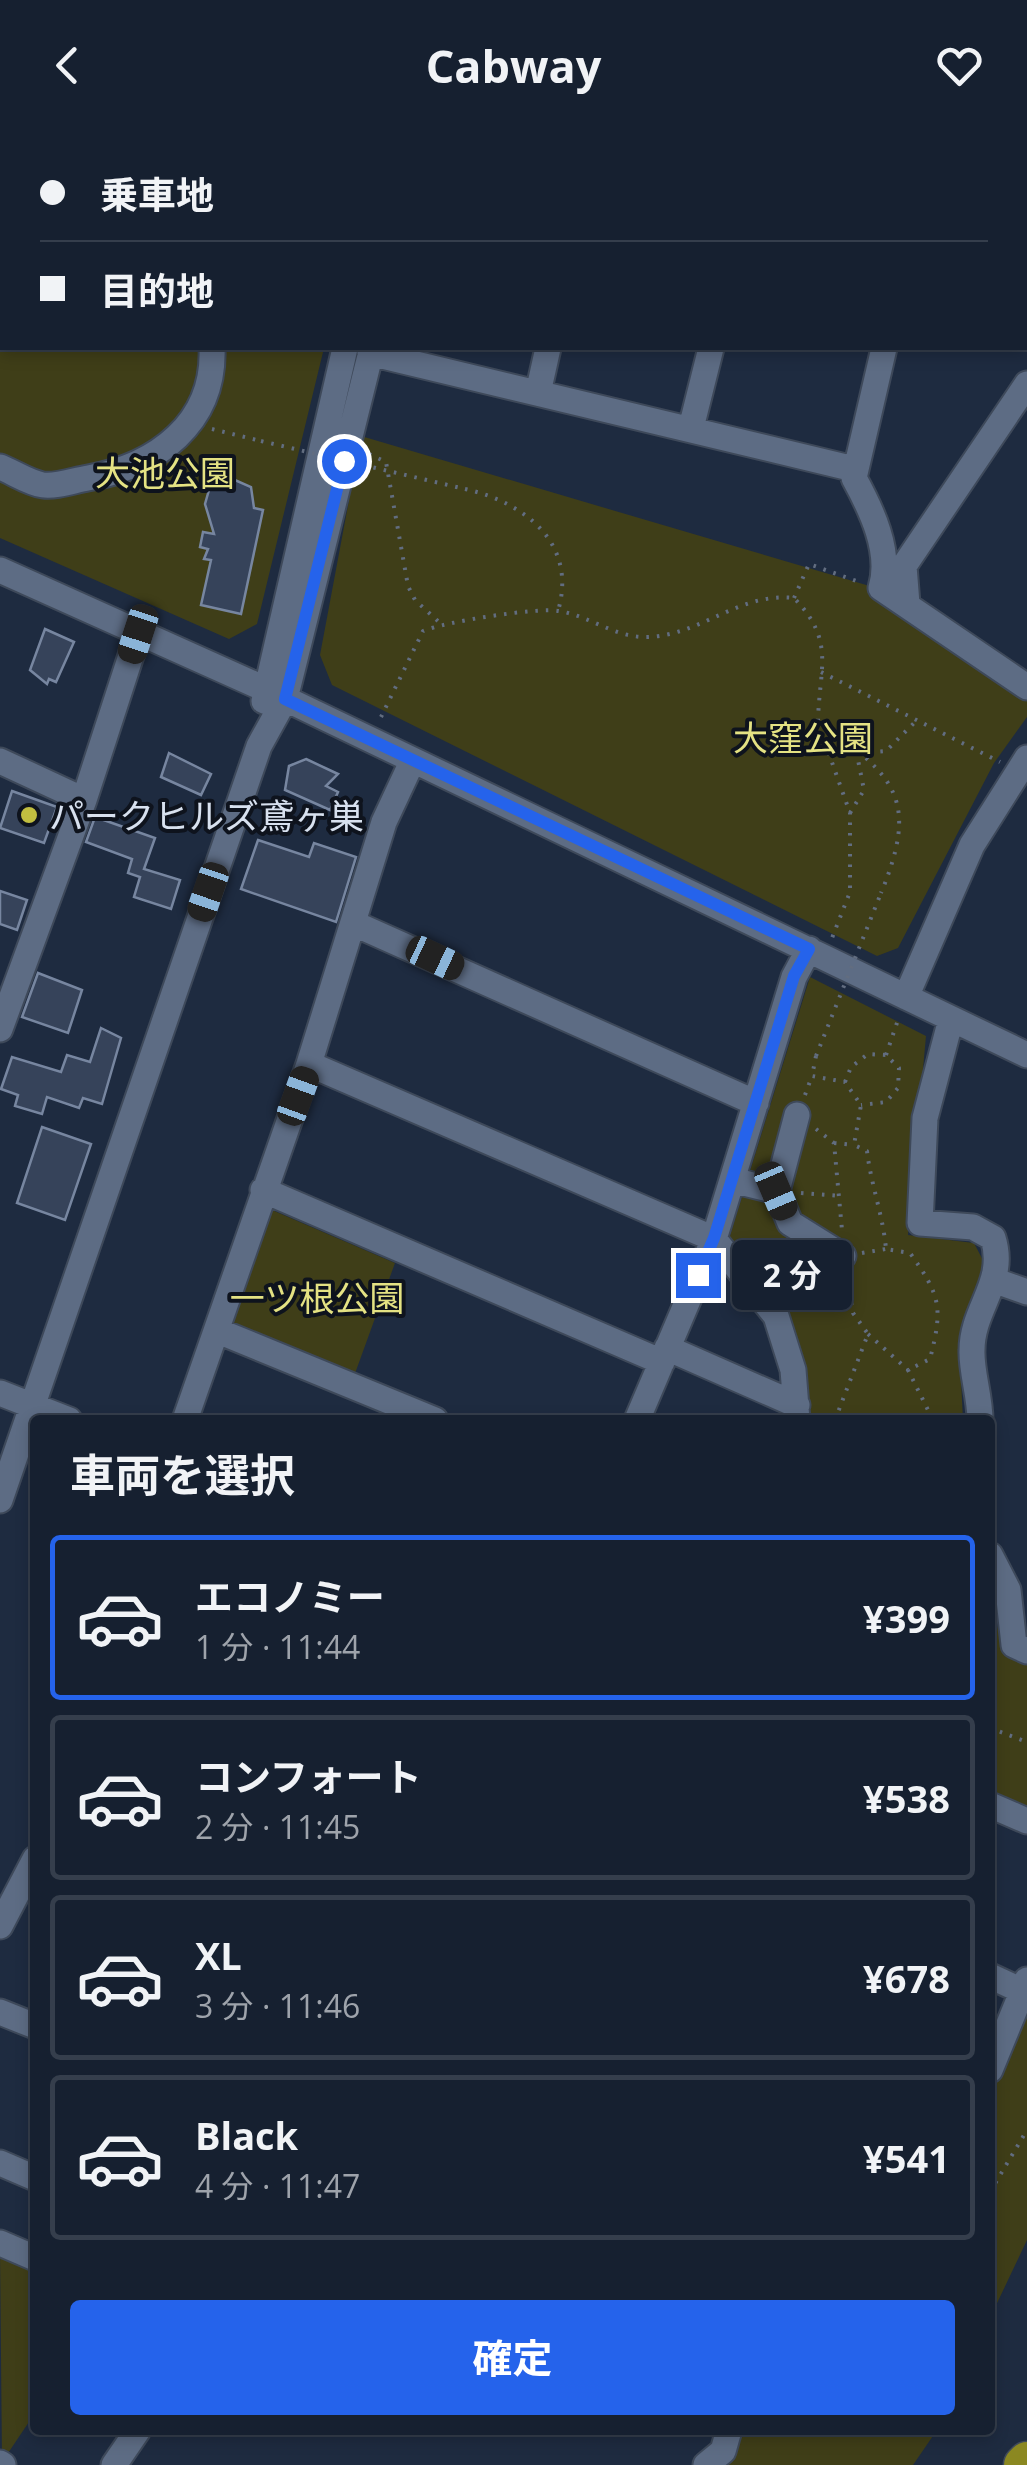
<!DOCTYPE html>
<html lang="ja">
<meta charset="utf-8">
<style>
:root{--surface:#162030;--page:#1f2838;--text:#f1f3f6;--muted:#9ea3ab;--line:#353e4c;--accent:#2563eb}
body{margin:0;font-family:"Open Sans","Noto Sans JP",sans-serif;background:var(--page);color:var(--text);height:100vh;display:flex;flex-direction:column;font-size:38px;white-space:nowrap}
*{box-sizing:border-box;margin:0}
p{font-size:32px;color:var(--muted)}
.icon{flex:none;width:55px;height:55px;fill:none;stroke:currentColor;stroke-width:2;stroke-linecap:round;stroke-linejoin:round}
.map{position:relative;flex:1;overflow:hidden}
.sheet{position:absolute;left:30px;top:1285px;width:965px;height:1020px;display:flex;flex-direction:column;background:var(--surface);border-radius:10px;box-shadow:0 5px 15px #0003,0 0 0 2px var(--line)}
.sheet>*{flex:none}
.guide{position:absolute;left:0px;top:0px;width:1028px;height:220px;box-shadow:0 5px 15px #0003,0 0 0 2px var(--line);display:grid;align-content:center;height:220px;padding:0 40px;background:var(--surface)}
.end{position:absolute;width:45px;height:45px;margin:-22px;border:12px solid #2563eb;background:#fff;box-shadow:0 0 0 5px #fff}
.from{border-radius:50%}
.bubble{position:absolute;height:70px;border-radius:10px;background:var(--surface);box-shadow:0 5px 15px #0003,0 0 0 2px var(--line);font-size:32px;font-weight:700;line-height:70px;text-align:center}
.car{position:absolute;width:30px;height:60px;margin:-30px -15px;border-radius:12px;box-shadow:0 0 8px 2px #0007;background:linear-gradient(#222 24%,#8ab4d8 0 40%,#222 0 76%,#8ab4d8 0 86%,#222 0)}
.guide b{display:flex;align-items:center;gap:35px;height:95px;font-size:38px}
.guide b+b{border-top:2px solid var(--line)}
.guide i{width:25px;height:25px;background:var(--text)}
ul{padding:0;list-style:none}
li{display:flex;align-items:center;gap:30px;height:165px;margin:0 20px 15px;padding:0 20px;border:5px solid var(--line);border-radius:10px}
li div{flex:1}
li b{display:block;font-size:38px}
li em{font-style:normal;font-weight:700}
li.on{border-color:var(--accent)}
li>.icon{width:90px;height:90px;stroke-width:1.5}
h2{padding:0 40px;font-size:45px;line-height:120px}
.button{display:flex;gap:20px;margin-top:auto;padding:20px 40px}
.button a{flex:1;height:115px;border-radius:10px;background:var(--accent);color:#fff;font-size:40px;font-weight:700;line-height:115px;text-align:center}
header{display:flex;justify-content:space-between;align-items:center;height:130px;padding:0 40px;background:var(--surface);font-size:45px;font-weight:700}
.map>svg:first-child{display:block}
.green{fill:#3f3e18}
.building{fill:#36435a;stroke:#7786a0;stroke-width:2.5}
.lines{fill:none;stroke-linecap:round;stroke-linejoin:round}
.minor-casing{stroke:#3e495a;stroke-width:29}
.highway-casing{stroke:#3e495a;stroke-width:41}
.path{stroke:#626d80;stroke-width:4;stroke-dasharray:2.5 8;stroke-linecap:butt}
.minor{stroke:#5d6c84;stroke-width:25}
.highway{stroke:#8b8821;stroke-width:38}
.path-bridge{stroke:#626d80;stroke-width:4;stroke-dasharray:2.5 8;stroke-linecap:butt}
.route{stroke:#2563eb;stroke-width:12}
.poi-dot{fill:#c1be40;stroke:#0e131d;stroke-width:4}
.labels{text-anchor:middle;dominant-baseline:central;stroke-width:8;stroke-linejoin:round;paint-order:stroke}
.park-label{font-size:35px;fill:#e4e283;stroke:#0e131d}
.poi-label{font-size:35px;fill:#d8e1ef;stroke:#0e131d;text-anchor:start}
</style>
<header><svg class="icon" aria-label="back" viewBox="0 0 24 24"><path d="M15 5l-7 7 7 7"/></svg>Cabway<svg class="icon" aria-label="heart" viewBox="0 0 24 24"><path d="M12 20l-8-8c-3-5 5-10 8-4 3-6 11-1 8 4z"/></svg></header>
<div class="map">
<svg width="1027" height="2335" viewBox="0 0 1027 2335">
<rect width="100%" height="100%" fill="#1e2b40"/>
<path class="green" d="M 0,0 L 378,0 L 2,2 L 2,218 L 324,218 L 257,494 L 229,509 L 0,408 Z
M 361,306 L 873,457 L 1027,563 L 1027,587 L 994,633 L 898,818 L 877,826 L 332,555 L 320,525 Z
M 810,847 L 926,906 L 908,1105 L 974,1113 L 988,1140 L 960,1230 L 963,1290 L 809,1290 L 799,1223 L 728,1112 Z
M 265,1077 L 395,1133 L 353,1249 L 230,1198 Z
M 990,1462 L 1003,1523 L 1027,1532 L 1027,1678 L 990,1659 Z
M 1027,1873 L 1027,2110 L 990,2188 L 990,1963 L 1019,1903 Z
M 0,2121 L 35,2137 L 35,2283 L 2,2332 Z
M 738,2300 L 937,2300 L 913,2335 L 725,2335 Z"/>
<path class="building" d="M 228,347 L 251,357 L 254,378 L 263,380 L 241,484 L 201,475 L 211,430 L 204,429 L 208,419 L 200,417 L 203,402 L 214,404 L 205,374 L 209,360 Z
M 45,499 L 74,512 L 56,552 L 49,549 L 47,554 L 30,540 Z
M 169,623 L 211,644 L 201,665 L 161,647 Z
M 306,629 L 338,644 L 326,656 L 338,662 L 330,680 L 285,660 L 289,636 Z
M 12,661 L 57,677 L 44,713 L 0,698 Z
M 95,687 L 155,708 L 144,739 L 180,750 L 171,779 L 134,767 L 140,747 L 128,743 L 132,729 L 86,712 Z
M 258,710 L 309,727 L 314,713 L 356,727 L 336,792 L 241,759 Z
M 0,761 L 27,770 L 17,800 L 0,794 Z
M 38,843 L 82,860 L 68,903 L 22,887 Z
M 101,898 L 121,908 L 102,974 L 83,968 L 79,978 L 47,967 L 42,984 L 15,976 L 18,965 L 1,959 L 12,927 L 61,942 L 67,925 L 90,932 Z
M 42,997 L 91,1014 L 65,1090 L 17,1073 Z"/>
<g class="lines">
<defs>
<path id="minor" d="M 259,2 L 260,0
M 395,2 L 396,0
M 422,2 L 423,0
M 597,2 L 598,0
M 766,2 L 766,0
M 936,2 L 937,0
M 884,218 L 854,348 C 871,379 892,422 881,458 L 1027,557
M 370,223 L 854,339
M 538,263 L 548,218
M 691,298 L 711,218
M 0,337 C 13,342 29,353 43,355 C 56,357 75,350 88,348 C 157,336 215,293 212,218
M 0,440 L 265,559 L 1027,925
M 907,474 L 904,436 L 1027,254
M 264,571 L 345,218
M 0,631 L 84,670
M 355,794 L 756,973
M 906,867 L 972,715 L 1027,628
M 951,889 L 925,988 L 920,1093 L 973,1097 L 993,1108 C 1007,1152 972,1178 972,1220 C 971,1241 980,1266 980,1290
M 0,899 L 84,670 L 138,504
M 309,934 L 714,1109 L 776,1186 L 793,1240 L 797,1290
M 732,1050 L 777,1061 L 790,1093 L 843,1126
M 263,1060 L 662,1232
M 777,1061 L 797,985
M 996,1151 L 1027,1162
M 218,1201 L 435,1290
M 667,1218 L 797,1275
M 0,1263 L 69,1290
M 185,1290 L 309,934 L 384,692 L 412,632
M 637,1290 L 714,1109 L 794,847 L 809,819
M 0,1370 L 259,616 L 285,569 L 372,218
M 990,1425 L 1008,1460 L 1014,1515 L 1027,1521
M 990,1675 L 1027,1691
M 0,1796 L 35,1729
M 990,1846 L 1022,1861
M 0,1882 L 35,1896
M 990,1940 L 1027,1850
M 0,2033 L 35,2048
M 0,2113 L 35,2128
M 0,2333 L 3,2335
M 114,2335 L 138,2300
M 706,2335 L 723,2321 L 729,2300"/>
<path id="highway" d="M 1023,2335 L 1027,2331"/>
</defs>
<use href="#minor" class="minor-casing"/>
<use href="#highway" class="highway-casing"/>
<path class="path" d="M 212,299 L 261,311
M 369,324 L 386,332 L 408,456 L 415,470 L 440,493
M 465,359 C 524,372 578,413 558,481
M 794,468 L 809,434 L 859,452
M 821,542 L 1000,632
M 381,587 L 423,501 C 444,492 537,477 559,481 C 590,486 615,508 648,507 C 702,505 739,462 794,468 C 836,511 819,538 818,592 C 897,646 919,671 881,763
M 818,593 L 850,683 L 850,762 L 832,808
M 850,683 L 864,660 L 858,630 L 862,623 L 886,621 L 917,590
M 886,925 L 899,887
M 816,926 L 812,946 L 845,952 L 861,975 L 854,1015 L 867,1021 C 871,1055 883,1085 886,1119 L 910,1123 C 941,1166 943,1178 930,1229 L 908,1240 L 933,1290
M 845,952 L 851,937 L 868,924 L 886,925 L 899,938 L 898,958 L 886,972 L 861,975
M 805,965 L 812,946
M 816,999 L 834,1013 L 842,1100
M 834,1013 L 854,1015
M 801,1063 L 841,1066
M 862,1123 L 886,1119
M 868,1204 L 908,1240
M 835,1290 L 868,1204 L 853,1183 L 846,1144
M 990,1598 L 1027,1612
M 990,2062 L 1027,2000"/>
<use href="#minor" class="minor"/>
<use href="#highway" class="highway"/>
<path class="path-bridge" d="M 261,311 L 465,359
M 816,926 L 881,763"/>
</g>
<g class="lines">
<path class="route" d="M 344,331 L 285,569 L 809,819 L 794,846 L 714,1108 L 698,1145"/>
</g>
<circle class="poi-dot" cx="29" cy="685" r="10"/>
<g class="labels">
<g class="park-label">
<text x="165" y="342">大池公園</text>
<text x="803" y="607">大窪公園</text>
<text x="317" y="1167">一ツ根公園</text>
</g>
<g class="poi-label">
<text x="49" y="685">パークヒルズ鳶ヶ巣</text>
</g>
</g>
</svg>
<i class="end from" style="left:344px;top:331px"></i>
<i class="end" style="left:698px;top:1145px"></i>
<div class="bubble" style="left:732px;top:1110px;width:120px">2 分</div>
<i class="car" style="left:138px;top:504px;rotate:198deg"></i>
<i class="car" style="left:208px;top:762px;rotate:199deg"></i>
<i class="car" style="left:435px;top:828px;rotate:115deg"></i>
<i class="car" style="left:298px;top:966px;rotate:20deg"></i>
<i class="car" style="left:776px;top:1061px;rotate:157deg"></i>
<div class="guide">
<b><i class="from"></i>乗車地</b>
<b><i></i>目的地</b>
</div>
<section class="sheet">
<h2>車両を選択</h2>
<ul>
<li class="on"><svg class="icon" aria-label="car" viewBox="0 0 24 24"><path d="M5 17H2v-5l4-1 3-4h7l3 4 3 1v5h-3M9 17h6M6 11h13"/><circle cx="7" cy="17" r="2"/><circle cx="17" cy="17" r="2"/></svg><div><b>エコノミー</b><p>1 分 · 11:44</p></div><em>¥399</em></li>
<li><svg class="icon" aria-label="car" viewBox="0 0 24 24"><path d="M5 17H2v-5l4-1 3-4h7l3 4 3 1v5h-3M9 17h6M6 11h13"/><circle cx="7" cy="17" r="2"/><circle cx="17" cy="17" r="2"/></svg><div><b>コンフォート</b><p>2 分 · 11:45</p></div><em>¥538</em></li>
<li><svg class="icon" aria-label="car" viewBox="0 0 24 24"><path d="M5 17H2v-5l4-1 3-4h7l3 4 3 1v5h-3M9 17h6M6 11h13"/><circle cx="7" cy="17" r="2"/><circle cx="17" cy="17" r="2"/></svg><div><b>XL</b><p>3 分 · 11:46</p></div><em>¥678</em></li>
<li><svg class="icon" aria-label="car" viewBox="0 0 24 24"><path d="M5 17H2v-5l4-1 3-4h7l3 4 3 1v5h-3M9 17h6M6 11h13"/><circle cx="7" cy="17" r="2"/><circle cx="17" cy="17" r="2"/></svg><div><b>Black</b><p>4 分 · 11:47</p></div><em>¥541</em></li>
</ul>
<div class="button"><a>確定</a></div>
</section>
</div>
